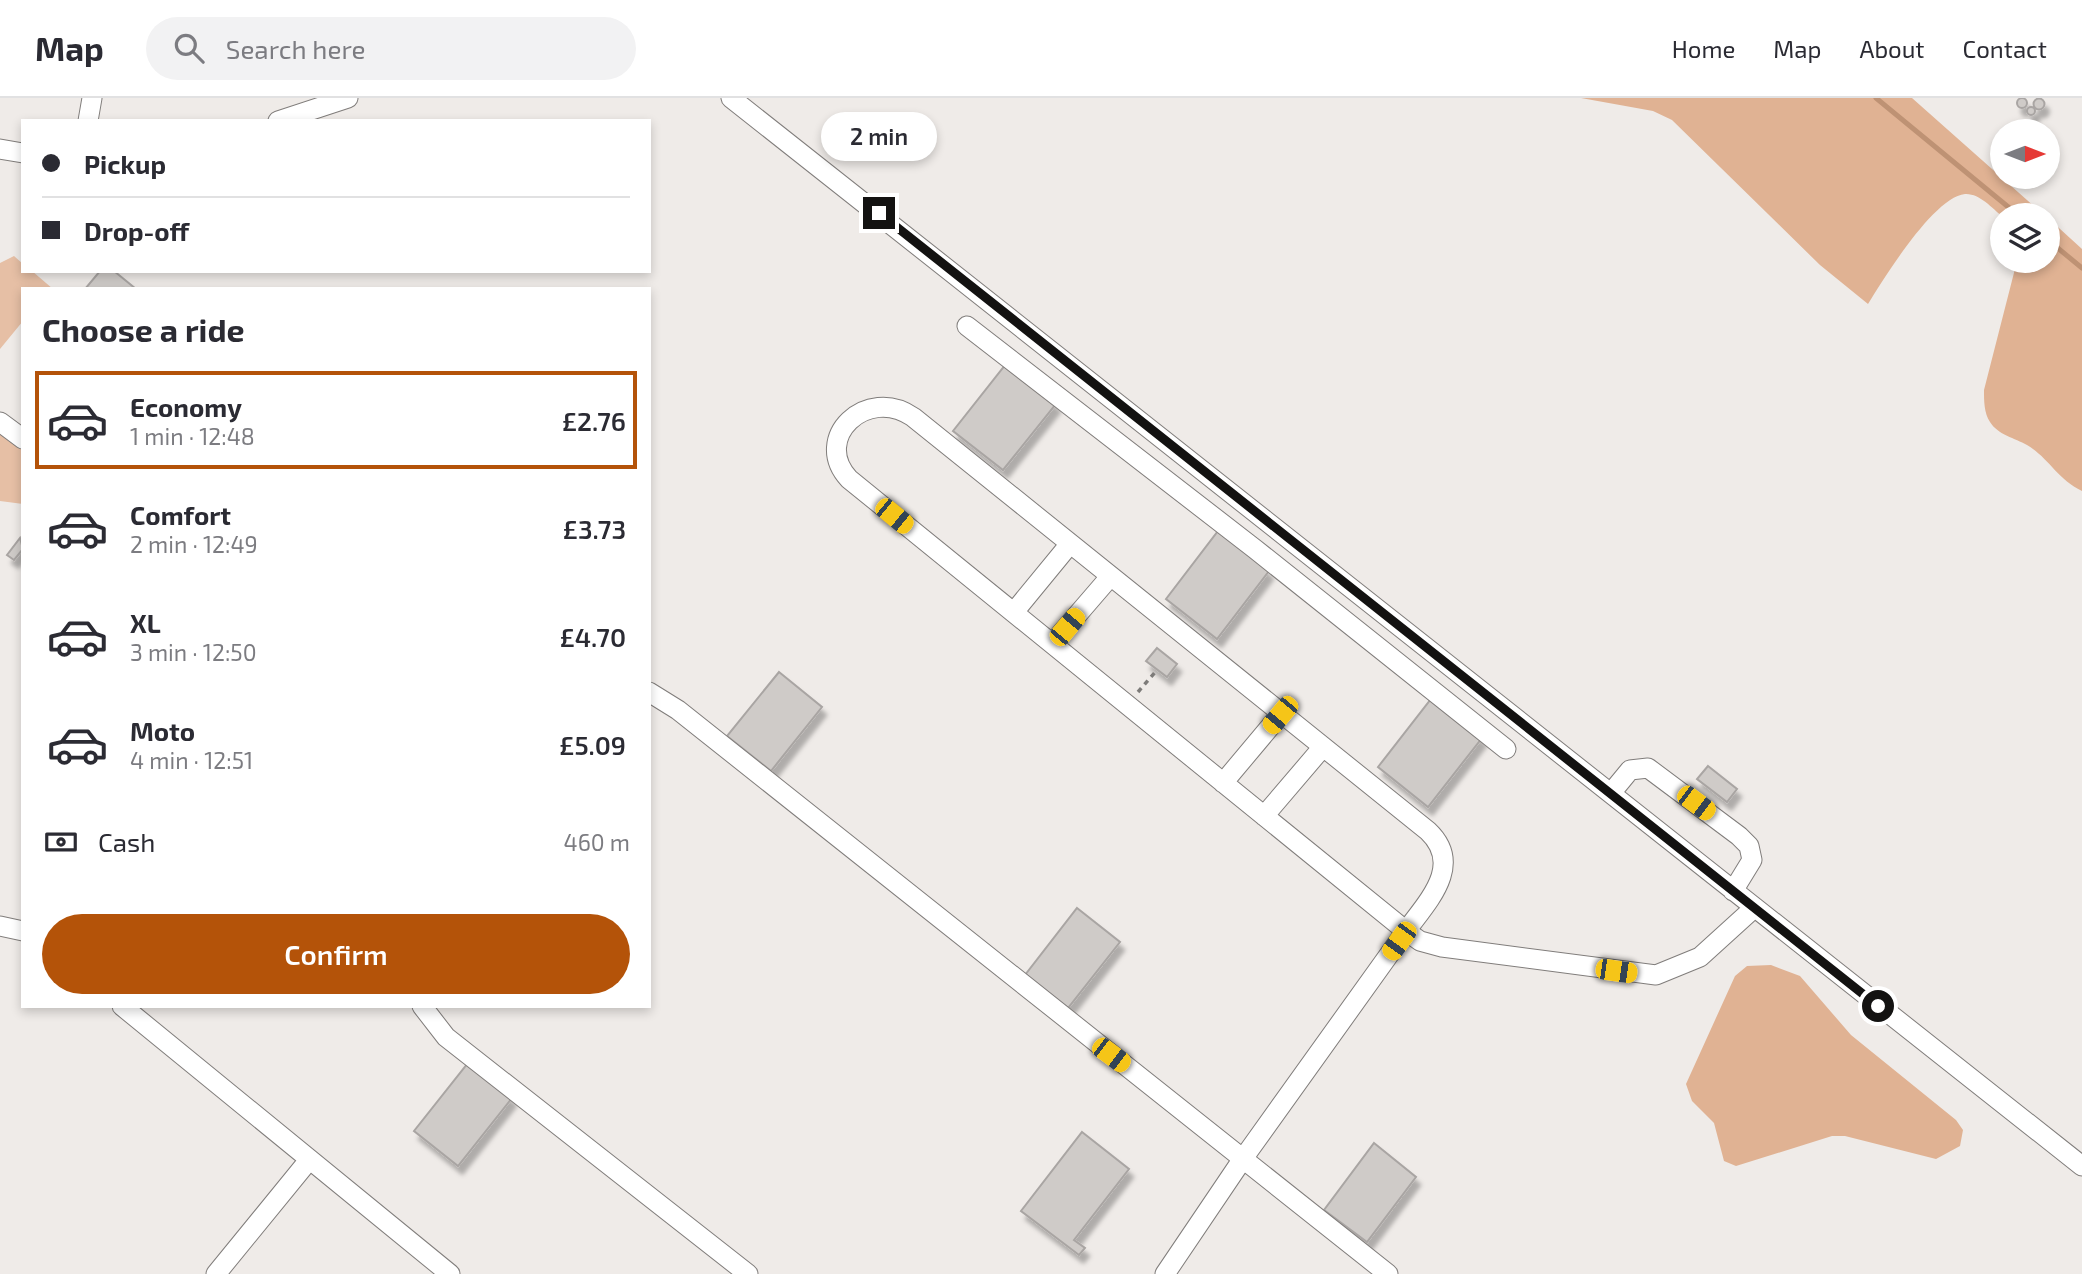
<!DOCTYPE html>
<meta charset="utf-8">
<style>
:root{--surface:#fff;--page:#f2f2f3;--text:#2b2b33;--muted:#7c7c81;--line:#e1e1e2;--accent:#b45309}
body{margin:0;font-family:"Exo 2",sans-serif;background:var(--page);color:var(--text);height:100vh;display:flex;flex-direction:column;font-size:26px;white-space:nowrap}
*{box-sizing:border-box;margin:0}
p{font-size:23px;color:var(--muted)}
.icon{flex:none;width:38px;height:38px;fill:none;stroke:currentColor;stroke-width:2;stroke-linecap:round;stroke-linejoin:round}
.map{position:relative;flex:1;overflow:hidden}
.sheet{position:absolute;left:21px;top:189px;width:630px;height:721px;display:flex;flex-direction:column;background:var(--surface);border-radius:0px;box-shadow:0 4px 10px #0003}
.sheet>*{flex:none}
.banner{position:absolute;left:21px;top:21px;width:630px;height:154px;border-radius:0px;box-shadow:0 4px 10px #0003;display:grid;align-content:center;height:154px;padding:0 21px;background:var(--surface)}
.needle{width:46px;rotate:90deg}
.fabs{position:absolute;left:1990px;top:21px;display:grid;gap:14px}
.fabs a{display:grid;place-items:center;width:70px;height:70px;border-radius:50%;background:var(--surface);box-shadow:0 4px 10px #0003;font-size:35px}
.end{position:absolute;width:32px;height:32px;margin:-16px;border:9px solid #131211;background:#fff;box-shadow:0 0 0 4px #fff}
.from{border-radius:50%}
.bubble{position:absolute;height:49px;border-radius:24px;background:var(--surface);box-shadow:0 4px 10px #0003;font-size:23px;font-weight:600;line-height:49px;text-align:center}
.car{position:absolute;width:21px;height:42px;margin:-21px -10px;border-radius:9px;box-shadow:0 0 5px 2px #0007;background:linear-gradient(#f5c518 24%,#345 0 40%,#f5c518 0 76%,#345 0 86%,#f5c518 0)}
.banner b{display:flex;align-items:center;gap:24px;height:66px;font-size:26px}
.banner b+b{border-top:2px solid var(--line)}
.banner i{width:18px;height:18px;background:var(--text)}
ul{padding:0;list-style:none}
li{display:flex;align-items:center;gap:21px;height:98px;margin:0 14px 10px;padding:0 7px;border:4px solid transparent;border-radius:0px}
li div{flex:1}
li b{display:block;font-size:26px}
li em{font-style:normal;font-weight:600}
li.active{border-color:var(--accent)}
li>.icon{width:63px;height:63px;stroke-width:1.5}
h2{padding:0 21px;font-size:32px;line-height:84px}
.pay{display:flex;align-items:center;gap:18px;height:77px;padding:0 21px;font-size:26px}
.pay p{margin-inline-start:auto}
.cta{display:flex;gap:14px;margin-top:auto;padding:14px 21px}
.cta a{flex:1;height:80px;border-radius:42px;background:var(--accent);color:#fff;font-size:28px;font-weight:600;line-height:80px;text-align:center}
header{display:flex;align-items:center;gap:42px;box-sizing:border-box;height:98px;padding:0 35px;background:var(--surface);border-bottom:2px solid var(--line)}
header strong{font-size:33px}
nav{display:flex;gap:38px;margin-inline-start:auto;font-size:24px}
.search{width:490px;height:63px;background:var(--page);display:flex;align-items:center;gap:18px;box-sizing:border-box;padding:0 24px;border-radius:38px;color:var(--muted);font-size:26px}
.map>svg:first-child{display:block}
.green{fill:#e6bfa5}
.forest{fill:#e0b293}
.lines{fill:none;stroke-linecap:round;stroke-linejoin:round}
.stream{stroke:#be9274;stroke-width:5}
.building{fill:#cfcbc8;stroke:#a9a5a3;stroke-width:2;filter:url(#shadow)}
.minor-casing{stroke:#807d7b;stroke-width:21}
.path{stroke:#7d7b79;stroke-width:3.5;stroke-dasharray:5 5;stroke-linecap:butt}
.minor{stroke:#fff;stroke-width:19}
.route{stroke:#131211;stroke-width:9}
</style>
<header>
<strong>Map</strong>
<div class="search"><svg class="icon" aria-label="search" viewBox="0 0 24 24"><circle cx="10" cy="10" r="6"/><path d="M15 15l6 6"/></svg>Search here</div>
<nav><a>Home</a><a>Map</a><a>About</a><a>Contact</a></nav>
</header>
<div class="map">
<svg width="2082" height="1176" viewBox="0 0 2082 1176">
<defs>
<filter id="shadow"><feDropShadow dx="4.5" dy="8" stdDeviation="2" flood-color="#0004"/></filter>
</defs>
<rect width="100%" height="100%" fill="#efebe8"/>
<path class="green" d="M 14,158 L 23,166 L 23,173 L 32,173 L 53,191 L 23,191 L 23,223 L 0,251 L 0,165 Z
M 0,332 L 23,348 L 23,406 L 0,403 Z"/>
<path class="forest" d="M 1581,0 L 1912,0 L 2044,117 L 2002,118 C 1992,110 1979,95 1965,96 C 1934,99 1884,180 1868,206 L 1820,167 L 1672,22 L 1653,13 Z
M 2048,120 L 2082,151 L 2082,393 C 2057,381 2049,360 2027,347 C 2015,340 1998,337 1990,324 C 1984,315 1984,303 1984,292 L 2017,163 L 2048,163 Z
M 1771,867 L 1800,878 L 1851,937 L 1956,1022 L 1963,1032 L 1960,1048 L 1936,1061 L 1845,1038 L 1832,1038 L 1736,1068 L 1724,1063 L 1714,1025 L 1692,1003 L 1686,986 L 1735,878 L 1747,868 Z"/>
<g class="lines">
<path class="stream" d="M 1876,0 L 2018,117
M 2048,142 L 2082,170"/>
</g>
<path class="building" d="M2017 5a5 5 0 1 1 10 0a5 5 0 1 1-10 0Z
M2033.5 6a5.5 5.5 0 1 1 11 0a5.5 5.5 0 1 1-11 0Z
M2027 13a4 4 0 1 1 8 0a4 4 0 1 1-8 0Z
M 100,173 L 114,173 L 136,191 L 85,191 Z
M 1006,266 L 1056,306 L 1003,372 L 953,333 Z
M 1218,433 L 1269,473 L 1217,541 L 1166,501 Z
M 20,440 L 23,451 L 14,462 L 7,457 Z
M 1157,550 L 1177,566 L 1167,579 L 1146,563 Z
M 779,574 L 822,609 L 771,673 L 727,638 Z
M 1431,601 L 1482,640 L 1428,709 L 1378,669 Z
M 1708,668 L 1737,691 L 1727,704 L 1697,681 Z
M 1077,810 L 1120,844 L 1068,910 L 1025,877 Z
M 468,965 L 512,1000 L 458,1068 L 414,1033 Z
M 1082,1034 L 1129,1071 L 1074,1142 L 1085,1150 L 1079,1157 L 1021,1113 Z
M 1374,1045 L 1416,1079 L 1367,1144 L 1324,1112 Z"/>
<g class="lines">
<defs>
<path id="minor" d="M 731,0 L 2082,1068
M 88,23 L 92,0
M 278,23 L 348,0
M 0,51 L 23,55
M 967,228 L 1255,451 L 1506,651
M 0,324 L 23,341
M 1014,514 L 1069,447
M 1053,545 L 1109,480
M 649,594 L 678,612 L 1388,1176
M 1223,685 L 1280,617
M 1611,695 L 1630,672 L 1648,670 L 1739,738 L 1749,748 L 1752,762 L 1733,793
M 1264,718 L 1322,650
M 0,828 L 23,833
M 122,908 L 450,1176
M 422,908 L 446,939 L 748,1176
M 216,1176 L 309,1062
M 1165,1176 L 1242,1062 L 1406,833 C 1428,803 1464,767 1428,733 L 913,319 C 867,287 811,340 849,381 L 1406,833 L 1420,843 L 1442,849 L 1656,877 L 1700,859 L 1754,810"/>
</defs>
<use href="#minor" class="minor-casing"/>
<path class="path" d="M 1138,594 L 1157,572"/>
<use href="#minor" class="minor"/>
</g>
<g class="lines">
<path class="route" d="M 879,115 L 1878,908"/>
</g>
</svg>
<div class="fabs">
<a><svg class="needle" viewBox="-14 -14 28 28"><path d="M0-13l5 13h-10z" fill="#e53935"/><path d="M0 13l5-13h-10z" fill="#7c7c81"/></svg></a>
<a><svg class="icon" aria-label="layers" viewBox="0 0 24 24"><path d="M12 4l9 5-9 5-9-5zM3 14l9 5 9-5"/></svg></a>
</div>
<i class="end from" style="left:1878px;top:908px"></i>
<i class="end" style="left:879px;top:115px"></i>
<div class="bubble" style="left:821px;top:14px;width:116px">2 min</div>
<i class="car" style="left:894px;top:418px;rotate:129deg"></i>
<i class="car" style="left:1067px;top:529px;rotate:40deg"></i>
<i class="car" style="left:1280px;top:617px;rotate:220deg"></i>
<i class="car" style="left:1696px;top:705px;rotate:127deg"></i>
<i class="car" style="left:1399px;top:843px;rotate:216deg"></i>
<i class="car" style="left:1616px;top:873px;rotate:98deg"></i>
<i class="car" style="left:1111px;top:957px;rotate:127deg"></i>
<div class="banner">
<b><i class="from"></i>Pickup</b>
<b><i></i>Drop-off</b>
</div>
<section class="sheet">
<h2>Choose a ride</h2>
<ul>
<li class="active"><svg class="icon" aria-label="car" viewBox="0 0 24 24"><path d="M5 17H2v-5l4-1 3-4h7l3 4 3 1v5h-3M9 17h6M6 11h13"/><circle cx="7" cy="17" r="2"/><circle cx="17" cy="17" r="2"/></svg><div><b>Economy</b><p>1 min · 12:48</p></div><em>£2.76</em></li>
<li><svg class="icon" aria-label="car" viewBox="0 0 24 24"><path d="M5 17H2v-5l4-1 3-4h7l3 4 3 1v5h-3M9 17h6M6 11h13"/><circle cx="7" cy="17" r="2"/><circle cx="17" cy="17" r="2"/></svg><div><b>Comfort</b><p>2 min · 12:49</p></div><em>£3.73</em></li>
<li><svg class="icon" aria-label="car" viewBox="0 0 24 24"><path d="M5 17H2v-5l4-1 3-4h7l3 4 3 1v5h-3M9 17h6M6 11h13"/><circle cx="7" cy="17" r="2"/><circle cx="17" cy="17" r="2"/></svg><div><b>XL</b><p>3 min · 12:50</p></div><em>£4.70</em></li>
<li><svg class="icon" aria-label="car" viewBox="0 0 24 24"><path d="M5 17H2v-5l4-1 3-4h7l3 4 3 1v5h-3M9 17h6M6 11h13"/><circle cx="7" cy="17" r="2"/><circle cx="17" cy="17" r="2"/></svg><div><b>Moto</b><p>4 min · 12:51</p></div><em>£5.09</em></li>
</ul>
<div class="pay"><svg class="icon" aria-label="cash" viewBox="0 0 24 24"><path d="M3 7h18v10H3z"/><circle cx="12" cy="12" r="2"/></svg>Cash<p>460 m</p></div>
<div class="cta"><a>Confirm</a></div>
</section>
</div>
